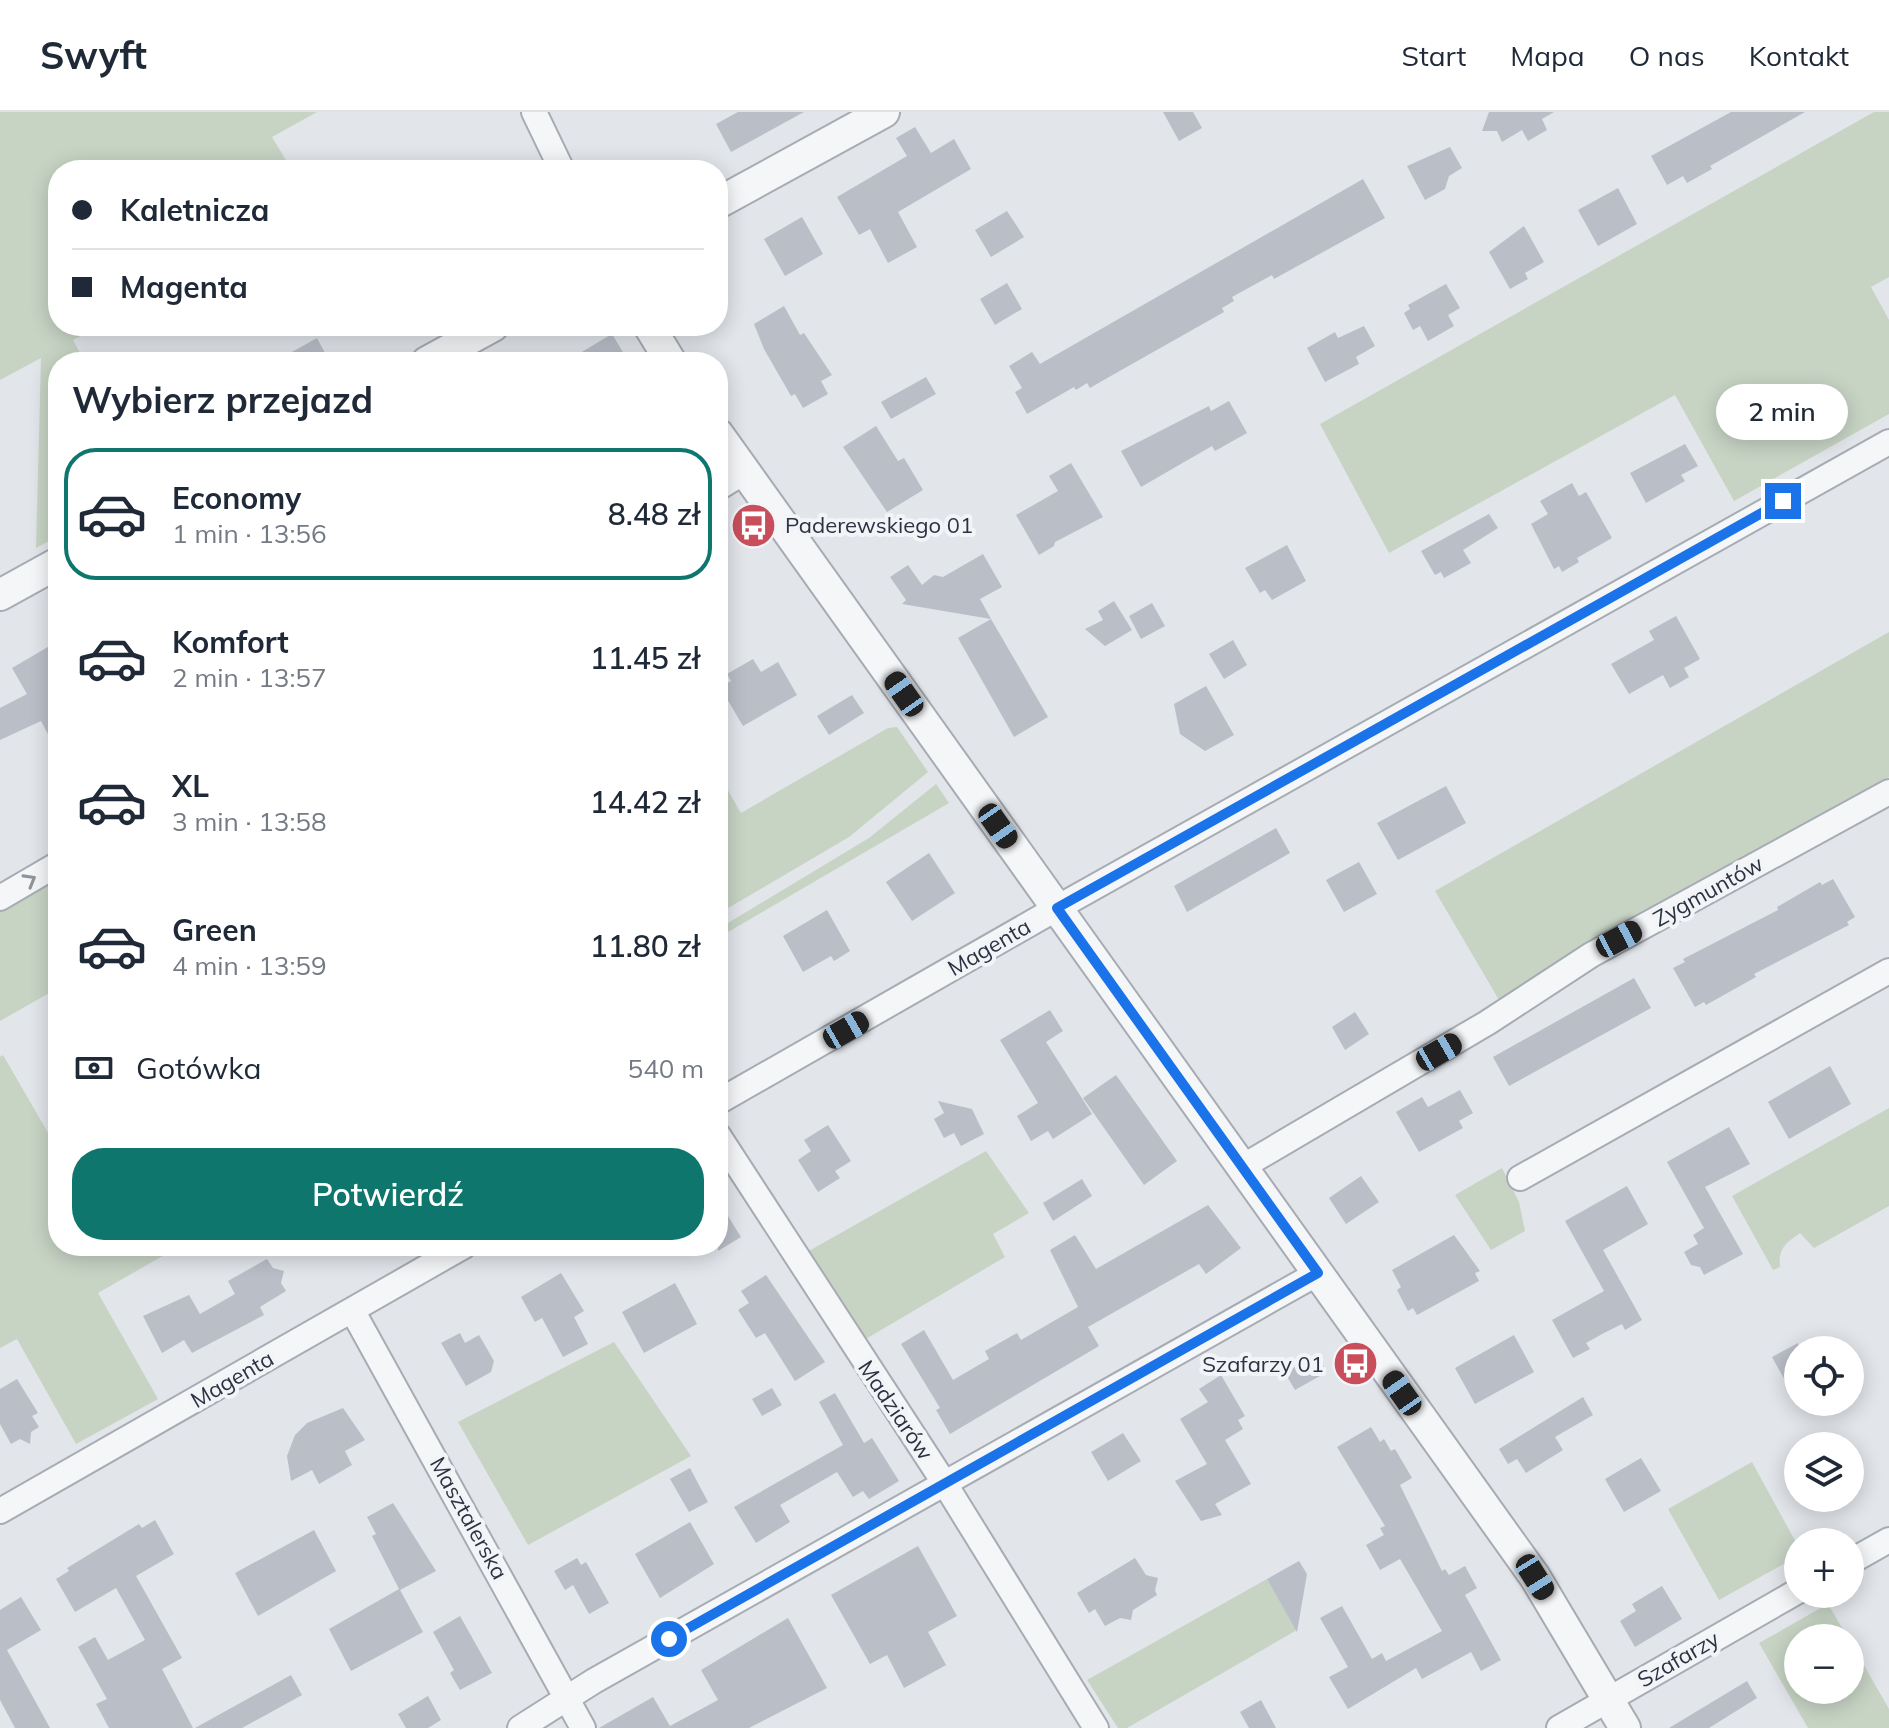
<!DOCTYPE html>
<html lang="pl">
<meta charset="utf-8">
<style>
:root{--surface:#fff;--page:#f2f2f3;--text:#1f2937;--muted:#747a83;--line:#e0e1e3;--accent:#0f766e}
body{margin:0;font-family:Mulish,sans-serif;background:var(--page);color:var(--text);height:100vh;display:flex;flex-direction:column;font-size:30px;white-space:nowrap}
*{box-sizing:border-box;margin:0}
p{font-size:26px;color:var(--muted)}
.icon{flex:none;width:44px;height:44px;fill:none;stroke:currentColor;stroke-width:2;stroke-linecap:round;stroke-linejoin:round}
.map{position:relative;flex:1;overflow:hidden}
.drawer{position:absolute;left:48px;top:240px;width:680px;height:904px;display:flex;flex-direction:column;background:var(--surface);border-radius:32px;box-shadow:0 4px 20px #0003}
.drawer>*{flex:none}
.hud{position:absolute;left:48px;top:48px;width:680px;height:176px;border-radius:32px;box-shadow:0 4px 20px #0003;display:grid;align-content:center;height:176px;padding:0 24px;background:var(--surface)}
.buttons{position:absolute;left:1784px;top:1224px;display:grid;gap:16px}
.buttons a{display:grid;place-items:center;width:80px;height:80px;border-radius:50%;background:var(--surface);box-shadow:0 4px 20px #0003;font-size:40px}
.end{position:absolute;width:36px;height:36px;margin:-18px;border:10px solid #1a73e8;background:#fff;box-shadow:0 0 0 4px #fff}
.from{border-radius:50%}
.bubble{position:absolute;height:56px;border-radius:28px;background:var(--surface);box-shadow:0 4px 20px #0003;font-size:26px;font-weight:600;line-height:56px;text-align:center}
.car{position:absolute;width:24px;height:48px;margin:-24px -12px;border-radius:10px;box-shadow:0 0 6px 2px #0007;background:linear-gradient(#222 24%,#8ab4d8 0 40%,#222 0 76%,#8ab4d8 0 86%,#222 0)}
.hud b{display:flex;align-items:center;gap:28px;height:76px;font-size:30px}
.hud b+b{border-top:2px solid var(--line)}
.hud i{width:20px;height:20px;background:var(--text)}
ul{padding:0;list-style:none}
li{display:flex;align-items:center;gap:24px;height:132px;margin:0 16px 12px;padding:0 8px;border:4px solid transparent;border-radius:32px}
li div{flex:1}
li b{display:block;font-size:30px}
li em{font-style:normal;font-weight:600}
li.on{border-color:var(--accent)}
li>.icon{width:72px;height:72px;stroke-width:1.5}
h2{padding:0 24px;font-size:36px;line-height:96px}
.pay{display:flex;align-items:center;gap:20px;height:88px;padding:0 24px;font-size:30px}
.pay p{margin-inline-start:auto}
.button{display:flex;gap:16px;margin-top:auto;padding:16px 24px}
.button a{flex:1;height:92px;border-radius:32px;background:var(--accent);color:#fff;font-size:32px;font-weight:600;line-height:92px;text-align:center}
header{display:flex;align-items:center;gap:48px;box-sizing:border-box;height:112px;padding:0 40px;background:var(--surface);border-bottom:2px solid var(--line)}
header strong{font-size:38px}
nav{display:flex;gap:44px;margin-inline-start:auto;font-size:28px}
.map>svg:first-child{display:block}
.green{fill:#c7d4c4}
.building{fill:#babec7}
.lines{fill:none;stroke-linecap:round;stroke-linejoin:round}
.minor-casing{stroke:#a7acb4;stroke-width:28}
.tertiary-casing{stroke:#a7acb4;stroke-width:34}
.minor{stroke:#f5f6f8;stroke-width:24}
.tertiary{stroke:#f5f6f8;stroke-width:30}
.oneway{stroke:#90949c}
.route{stroke:#1a73e8;stroke-width:10}
.labels{text-anchor:middle;dominant-baseline:central;stroke-width:8;stroke-linejoin:round;paint-order:stroke}
.poi-label{font-size:22px;fill:#2b3241;stroke:#f2f4f7;text-anchor:start}
.street-label{font-size:22px;fill:#2b3241;stroke:#f2f4f7}
</style>
<header>
<strong>Swyft</strong>
<nav><a>Start</a><a>Mapa</a><a>O nas</a><a>Kontakt</a></nav>
</header>
<div class="map">
<svg width="1889" height="1616" viewBox="0 0 1889 1616">
<rect width="100%" height="100%" fill="#e2e5ea"/>
<path class="green" d="M 0,0 L 317,0 L 272,25 L 292,58 L 58,58 L 58,214 L 100,214 L 73,228 L 85,250 L 58,250 L 58,424 L 36,436 L 41,246 L 0,268 Z
M 1874,0 L 1889,0 L 1889,165 L 1871,175 L 1889,208 L 1889,302 L 1734,389 L 1675,283 L 1389,441 L 1320,312 Z
M 1889,520 L 1889,665 L 1539,861 L 1502,893 L 1435,779 Z
M 897,615 L 928,660 L 849,725 L 718,802 L 718,661 L 741,701 L 888,616 Z
M 936,672 L 949,691 L 718,826 L 718,817 L 869,726 Z
M 51,769 L 58,781 L 58,876 L 0,909 L 0,799 Z
M 3,943 L 51,1026 L 58,1022 L 58,1134 L 180,1134 L 98,1181 L 158,1287 L 76,1332 L 17,1227 L 0,1236 L 0,945 Z
M 1889,996 L 1889,1094 L 1814,1136 L 1800,1121 C 1786,1131 1778,1136 1780,1155 L 1773,1158 L 1732,1084 Z
M 986,1039 L 1029,1101 L 993,1122 L 1005,1145 L 864,1228 L 807,1140 Z
M 1502,1056 L 1519,1090 L 1525,1119 L 1491,1138 L 1455,1083 Z
M 614,1230 L 691,1344 L 528,1433 L 458,1310 Z
M 1752,1350 L 1798,1434 L 1798,1444 L 1719,1488 L 1668,1397 Z
M 1267,1467 L 1297,1518 L 1127,1616 L 1118,1616 L 1087,1568 Z
M 1828,1492 L 1848,1526 L 1798,1526 L 1798,1578 L 1850,1578 L 1850,1529 L 1889,1597 L 1889,1616 L 1808,1616 L 1759,1531 Z"/>
<path class="building" d="M 738,0 L 804,0 L 731,40 L 716,12 Z
M 1163,0 L 1193,0 L 1202,16 L 1179,29 Z
M 1489,0 L 1554,0 L 1542,7 L 1547,18 L 1528,29 L 1522,18 L 1502,30 L 1497,19 L 1482,19 Z
M 1731,0 L 1805,0 L 1710,54 L 1712,57 L 1687,71 L 1683,64 L 1667,73 L 1651,44 Z
M 915,15 L 931,41 L 954,27 L 971,57 L 898,100 L 917,135 L 888,151 L 870,117 L 859,123 L 837,85 L 907,44 L 896,26 Z
M 1450,35 L 1462,56 L 1449,64 L 1445,77 L 1425,88 L 1407,54 Z
M 1363,67 L 1385,106 L 1274,167 L 1272,163 L 1232,185 L 1234,189 L 1222,196 L 1224,200 L 1109,265 L 1090,276 L 1087,271 L 1076,278 L 1074,275 L 1027,302 L 1015,280 L 1022,276 L 1009,254 L 1032,240 L 1040,252 Z
M 1618,76 L 1637,112 L 1598,134 L 1578,98 Z
M 1007,99 L 1024,125 L 991,145 L 975,118 Z
M 802,105 L 823,142 L 785,164 L 764,127 Z
M 1524,114 L 1544,150 L 1525,161 L 1528,167 L 1510,177 L 1489,140 Z
M 1007,171 L 1022,197 L 995,213 L 980,187 Z
M 1446,172 L 1460,196 L 1448,203 L 1454,214 L 1428,229 L 1420,214 L 1413,218 L 1404,201 L 1410,197 L 1408,193 Z
M 784,194 L 800,223 L 804,221 L 832,263 L 821,269 L 828,282 L 803,296 L 795,282 L 791,284 L 764,237 L 754,212 Z
M 1364,214 L 1375,234 L 1356,245 L 1359,252 L 1325,270 L 1307,236 L 1335,220 L 1338,226 Z
M 612,222 L 629,250 L 565,250 Z
M 317,226 L 330,250 L 274,250 Z
M 926,265 L 936,282 L 891,307 L 881,290 Z
M 1229,289 L 1247,321 L 1215,339 L 1212,334 L 1141,375 L 1121,339 L 1209,294 L 1211,299 Z
M 876,314 L 898,349 L 904,346 L 923,378 L 887,400 L 843,335 Z
M 1685,332 L 1698,354 L 1681,363 L 1685,369 L 1646,391 L 1630,361 Z
M 1071,351 L 1103,405 L 1055,430 L 1054,434 L 1039,443 L 1016,403 L 1058,379 L 1049,364 Z
M 1572,371 L 1579,384 L 1586,380 L 1612,426 L 1577,446 L 1579,450 L 1562,460 L 1559,454 L 1554,457 L 1531,412 L 1548,402 L 1540,389 Z
M 1489,402 L 1498,416 L 1463,438 L 1471,451 L 1444,466 L 1441,460 L 1435,463 L 1421,439 Z
M 1287,433 L 1306,469 L 1272,488 L 1265,478 L 1260,481 L 1245,456 Z
M 983,442 L 1002,475 L 980,487 L 991,507 L 902,492 L 906,488 L 890,465 L 908,453 L 922,473 L 934,463 L 943,465 Z
M 1114,489 L 1132,518 L 1105,534 L 1085,517 L 1103,508 L 1098,499 Z
M 1152,491 L 1165,514 L 1141,527 L 1129,504 Z
M 1676,504 L 1700,547 L 1684,556 L 1689,565 L 1670,576 L 1663,563 L 1629,582 L 1611,552 L 1654,528 L 1649,519 Z
M 991,507 L 1048,605 L 1014,625 L 958,526 Z
M 1233,528 L 1247,553 L 1224,567 L 1209,542 Z
M 58,529 L 58,641 L 41,609 L 0,628 L 0,596 L 27,582 L 12,556 Z
M 753,547 L 761,560 L 778,550 L 797,583 L 743,614 L 720,575 L 731,569 L 727,562 Z
M 1206,574 L 1234,623 L 1205,639 L 1180,622 L 1174,592 Z
M 852,583 L 864,601 L 829,623 L 817,604 Z
M 1446,674 L 1466,711 L 1398,748 L 1377,711 Z
M 1276,716 L 1290,741 L 1187,800 L 1174,774 Z
M 929,741 L 955,781 L 912,809 L 886,770 Z
M 1359,750 L 1377,782 L 1344,800 L 1326,768 Z
M 1833,767 L 1855,805 L 1847,810 L 1849,813 L 1754,862 L 1756,865 L 1706,893 L 1704,890 L 1695,895 L 1673,856 L 1685,850 L 1683,847 L 1778,798 L 1777,795 L 1820,770 L 1822,773 Z
M 827,798 L 850,839 L 834,849 L 831,844 L 803,860 L 783,824 Z
M 1634,866 L 1651,896 L 1509,974 L 1493,945 Z
M 1050,898 L 1063,919 L 1046,930 L 1092,1002 L 1053,1027 L 1048,1019 L 1031,1029 L 1017,1004 L 1038,991 L 1000,928 Z
M 1355,900 L 1369,922 L 1345,938 L 1332,915 Z
M 1830,954 L 1851,992 L 1789,1027 L 1768,990 Z
M 1116,963 L 1177,1049 L 1144,1073 L 1083,986 Z
M 1460,978 L 1473,1001 L 1459,1009 L 1463,1016 L 1419,1040 L 1396,1000 L 1422,985 L 1428,995 Z
M 938,989 L 972,997 L 984,1022 L 961,1034 L 954,1021 L 944,1026 L 934,1007 L 944,1001 Z
M 828,1013 L 851,1049 L 835,1059 L 840,1066 L 818,1080 L 798,1048 L 811,1039 L 804,1028 Z
M 1729,1015 L 1750,1052 L 1705,1075 L 1743,1142 L 1704,1163 L 1700,1155 L 1691,1153 L 1684,1140 L 1698,1132 L 1693,1123 L 1704,1116 L 1667,1050 Z
M 1361,1064 L 1379,1090 L 1346,1112 L 1329,1086 Z
M 1082,1067 L 1092,1084 L 1053,1109 L 1043,1091 Z
M 1627,1074 L 1648,1112 L 1603,1138 L 1642,1208 L 1625,1218 L 1622,1212 L 1604,1221 L 1586,1231 L 1590,1237 L 1573,1246 L 1552,1208 L 1604,1179 L 1565,1109 Z
M 718,1088 L 741,1125 L 718,1139 Z
M 1208,1093 L 1241,1136 L 1206,1162 L 1199,1152 L 1088,1215 L 1099,1234 L 950,1322 L 936,1298 L 940,1296 L 901,1232 L 924,1218 L 953,1268 L 989,1247 L 985,1239 L 1017,1221 L 1021,1228 L 1078,1195 L 1050,1138 L 1075,1123 L 1096,1157 Z
M 1454,1123 L 1480,1159 L 1475,1161 L 1479,1169 L 1417,1203 L 1413,1196 L 1408,1199 L 1397,1178 L 1401,1175 L 1392,1158 Z
M 267,1147 L 273,1156 L 284,1159 L 281,1171 L 286,1179 L 260,1195 L 264,1203 L 192,1241 L 184,1228 L 162,1241 L 143,1204 L 189,1183 L 200,1202 L 235,1182 L 228,1169 Z
M 561,1161 L 584,1199 L 574,1205 L 588,1232 L 563,1245 L 542,1206 L 535,1210 L 521,1185 Z
M 766,1163 L 825,1250 L 795,1269 L 765,1221 L 756,1226 L 738,1198 L 749,1191 L 741,1179 Z
M 675,1171 L 697,1212 L 644,1241 L 622,1200 Z
M 460,1221 L 465,1231 L 479,1223 L 494,1249 L 491,1260 L 466,1274 L 441,1231 Z
M 1514,1223 L 1534,1260 L 1475,1292 L 1455,1256 Z
M 1798,1231 L 1798,1292 L 1772,1245 Z
M 1317,1242 L 1327,1260 L 1295,1278 L 1285,1261 Z
M 1221,1263 L 1245,1304 L 1238,1308 L 1243,1317 L 1225,1328 L 1251,1372 L 1215,1392 L 1222,1403 L 1201,1409 L 1175,1369 L 1207,1352 L 1180,1307 L 1208,1290 L 1199,1277 Z
M 17,1267 L 38,1301 L 32,1304 L 39,1315 L 31,1320 L 30,1332 L 20,1327 L 11,1332 L 0,1312 L 0,1277 Z
M 772,1276 L 782,1293 L 762,1304 L 752,1287 Z
M 835,1281 L 864,1331 L 872,1326 L 899,1369 L 869,1387 L 863,1379 L 853,1385 L 837,1360 L 780,1393 L 790,1410 L 756,1431 L 734,1395 L 843,1333 L 819,1290 Z
M 1583,1285 L 1593,1303 L 1555,1325 L 1563,1338 L 1526,1361 L 1517,1347 L 1508,1352 L 1499,1337 Z
M 343,1296 L 365,1328 L 345,1339 L 352,1353 L 319,1372 L 312,1358 L 291,1369 L 287,1344 L 295,1323 L 307,1311 Z
M 1371,1315 L 1380,1330 L 1384,1327 L 1391,1339 L 1395,1337 L 1412,1366 L 1400,1373 L 1442,1459 L 1445,1457 L 1449,1463 L 1465,1454 L 1477,1476 L 1465,1483 L 1501,1548 L 1481,1559 L 1471,1540 L 1422,1567 L 1416,1556 L 1348,1597 L 1329,1565 L 1348,1555 L 1320,1506 L 1342,1494 L 1372,1547 L 1382,1541 L 1386,1549 L 1442,1519 L 1400,1447 L 1380,1458 L 1366,1433 L 1384,1423 L 1380,1416 L 1385,1414 L 1337,1335 Z
M 1123,1321 L 1141,1349 L 1108,1369 L 1091,1340 Z
M 1641,1346 L 1661,1379 L 1624,1400 L 1605,1367 Z
M 690,1356 L 708,1390 L 689,1400 L 670,1367 Z
M 393,1391 L 436,1459 L 400,1478 L 423,1520 L 351,1559 L 329,1517 L 399,1477 L 372,1424 L 376,1422 L 367,1405 Z
M 155,1408 L 174,1442 L 136,1464 L 182,1546 L 162,1557 L 193,1616 L 109,1616 L 96,1592 L 107,1587 L 78,1535 L 95,1525 L 108,1548 L 145,1528 L 116,1476 L 75,1500 L 56,1467 L 69,1459 L 67,1456 L 139,1412 L 142,1416 Z
M 690,1410 L 714,1452 L 660,1486 L 635,1442 Z
M 314,1418 L 336,1459 L 258,1504 L 235,1461 Z
M 918,1434 L 957,1504 L 928,1520 L 946,1553 L 904,1576 L 887,1543 L 870,1552 L 831,1483 Z
M 577,1446 L 581,1453 L 586,1450 L 609,1491 L 589,1502 L 573,1473 L 565,1478 L 554,1459 Z
M 1135,1446 L 1146,1463 L 1158,1466 L 1155,1478 L 1157,1483 L 1133,1498 L 1131,1508 L 1120,1506 L 1105,1514 L 1095,1497 L 1089,1501 L 1077,1481 Z
M 1299,1449 L 1307,1462 L 1297,1520 L 1267,1467 Z
M 1662,1474 L 1682,1507 L 1635,1535 L 1620,1509 L 1636,1499 L 1632,1492 Z
M 21,1485 L 41,1518 L 7,1538 L 50,1616 L 15,1616 L 0,1588 L 0,1498 Z
M 460,1504 L 492,1561 L 460,1578 L 450,1561 L 454,1558 L 433,1520 Z
M 788,1506 L 827,1576 L 749,1616 L 599,1616 L 653,1585 L 670,1614 L 718,1588 L 701,1558 Z
M 291,1563 L 302,1583 L 242,1616 L 195,1616 Z
M 1747,1569 L 1757,1586 L 1709,1616 L 1669,1616 Z
M 428,1584 L 441,1608 L 428,1616 L 406,1616 L 398,1602 Z
M 1261,1588 L 1276,1616 L 1249,1616 L 1240,1600 Z"/>
<g class="lines">
<defs>
<path id="minor" d="M 534,0 L 562,58
M 718,376 L 744,360
M 0,786 L 58,752
M 718,990 L 1073,787 L 1889,330
M 718,1023 L 945,1372 L 1096,1616
M 1242,1055 L 1487,911 L 1591,843 L 1889,680
M 1520,1066 L 1889,859
M 352,1198 L 583,1616
M 0,1399 L 464,1134
M 1850,1450 L 1889,1428
M 520,1616 L 594,1569 L 1318,1161
M 1559,1616 L 1798,1479"/>
<path id="tertiary" d="M 718,91 L 884,0
M 649,214 L 671,250
M 427,250 L 493,214
M 718,322 L 1535,1465 L 1625,1616
M 0,483 L 58,451"/>
</defs>
<use href="#minor" class="minor-casing"/>
<use href="#tertiary" class="tertiary-casing"/>
<use href="#minor" class="minor"/>
<use href="#tertiary" class="tertiary"/>
</g>
<defs><path id="oneway-chevron" d="M-2-3.5L2.5 0L-2 3.5" fill="none" stroke-width="1.6" stroke-linecap="round" stroke-linejoin="round" transform="scale(2)"/></defs>
<use class="oneway" href="#oneway-chevron" transform="translate(30 768) rotate(-30)"/>
<g class="lines">
<path class="route" d="M 669,1527 L 1318,1161 L 1057,796 L 1783,389"/>
</g>
<defs>
<symbol id="bus-disc" viewBox="-11 -11 22 22"><circle r="9.5" fill="#c94e5c" stroke="#f2f4f7"/><path d="M-5-6H5V4H4V6H2V4H-2V6H-4V4H-5ZM-3.5-4V0h7V-4ZM-3.5 1.2v1.5H-2V1.2ZM2 1.2v1.5H3.5V1.2Z" fill="#fff"/></symbol>
</defs>
<g fill-rule="evenodd">
<use href="#bus-disc" x="728" y="388" width="51" height="51"/>
<use href="#bus-disc" x="1330" y="1226" width="51" height="51"/>
</g>
<g class="labels">
<g class="poi-label">
<text x="785" y="413">Paderewskiego 01</text>
<text x="1324" y="1252" text-anchor="end">Szafarzy 01</text>
</g>
<g class="street-label">
<text transform="translate(1708 779) rotate(-29)">Zygmuntów</text>
<text transform="translate(989 835) rotate(-30)">Magenta</text>
<text transform="translate(232 1267) rotate(-30)">Magenta</text>
<text transform="translate(896 1298) rotate(56)">Madziarów</text>
<text transform="translate(469 1406) rotate(61)">Masztalerska</text>
<text transform="translate(1678 1547) rotate(-30)">Szafarzy</text>
</g>
</g>
</svg>
<div class="buttons">
<a><svg class="icon" aria-label="locate" viewBox="0 0 24 24"><circle cx="12" cy="12" r="6"/><path d="M12 2v4M12 18v4M2 12h4M18 12h4"/></svg></a>
<a><svg class="icon" aria-label="layers" viewBox="0 0 24 24"><path d="M12 4l9 5-9 5-9-5zM3 14l9 5 9-5"/></svg></a>
<a>+</a>
<a>−</a>
</div>
<i class="end from" style="left:669px;top:1527px"></i>
<i class="end" style="left:1783px;top:389px"></i>
<div class="bubble" style="left:1716px;top:272px;width:132px">2 min</div>
<i class="car" style="left:904px;top:582px;rotate:325deg"></i>
<i class="car" style="left:998px;top:714px;rotate:145deg"></i>
<i class="car" style="left:1619px;top:827px;rotate:62deg"></i>
<i class="car" style="left:846px;top:918px;rotate:60deg"></i>
<i class="car" style="left:1439px;top:940px;rotate:60deg"></i>
<i class="car" style="left:1402px;top:1281px;rotate:325deg"></i>
<i class="car" style="left:1535px;top:1465px;rotate:148deg"></i>
<div class="hud">
<b><i class="from"></i>Kaletnicza</b>
<b><i></i>Magenta</b>
</div>
<section class="drawer">
<h2>Wybierz przejazd</h2>
<ul>
<li class="on"><svg class="icon" aria-label="car" viewBox="0 0 24 24"><path d="M5 17H2v-5l4-1 3-4h7l3 4 3 1v5h-3M9 17h6M6 11h13"/><circle cx="7" cy="17" r="2"/><circle cx="17" cy="17" r="2"/></svg><div><b>Economy</b><p>1 min · 13:56</p></div><em>8.48 zł</em></li>
<li><svg class="icon" aria-label="car" viewBox="0 0 24 24"><path d="M5 17H2v-5l4-1 3-4h7l3 4 3 1v5h-3M9 17h6M6 11h13"/><circle cx="7" cy="17" r="2"/><circle cx="17" cy="17" r="2"/></svg><div><b>Komfort</b><p>2 min · 13:57</p></div><em>11.45 zł</em></li>
<li><svg class="icon" aria-label="car" viewBox="0 0 24 24"><path d="M5 17H2v-5l4-1 3-4h7l3 4 3 1v5h-3M9 17h6M6 11h13"/><circle cx="7" cy="17" r="2"/><circle cx="17" cy="17" r="2"/></svg><div><b>XL</b><p>3 min · 13:58</p></div><em>14.42 zł</em></li>
<li><svg class="icon" aria-label="car" viewBox="0 0 24 24"><path d="M5 17H2v-5l4-1 3-4h7l3 4 3 1v5h-3M9 17h6M6 11h13"/><circle cx="7" cy="17" r="2"/><circle cx="17" cy="17" r="2"/></svg><div><b>Green</b><p>4 min · 13:59</p></div><em>11.80 zł</em></li>
</ul>
<div class="pay"><svg class="icon" aria-label="cash" viewBox="0 0 24 24"><path d="M3 7h18v10H3z"/><circle cx="12" cy="12" r="2"/></svg>Gotówka<p>540 m</p></div>
<div class="button"><a>Potwierdź</a></div>
</section>
</div>
